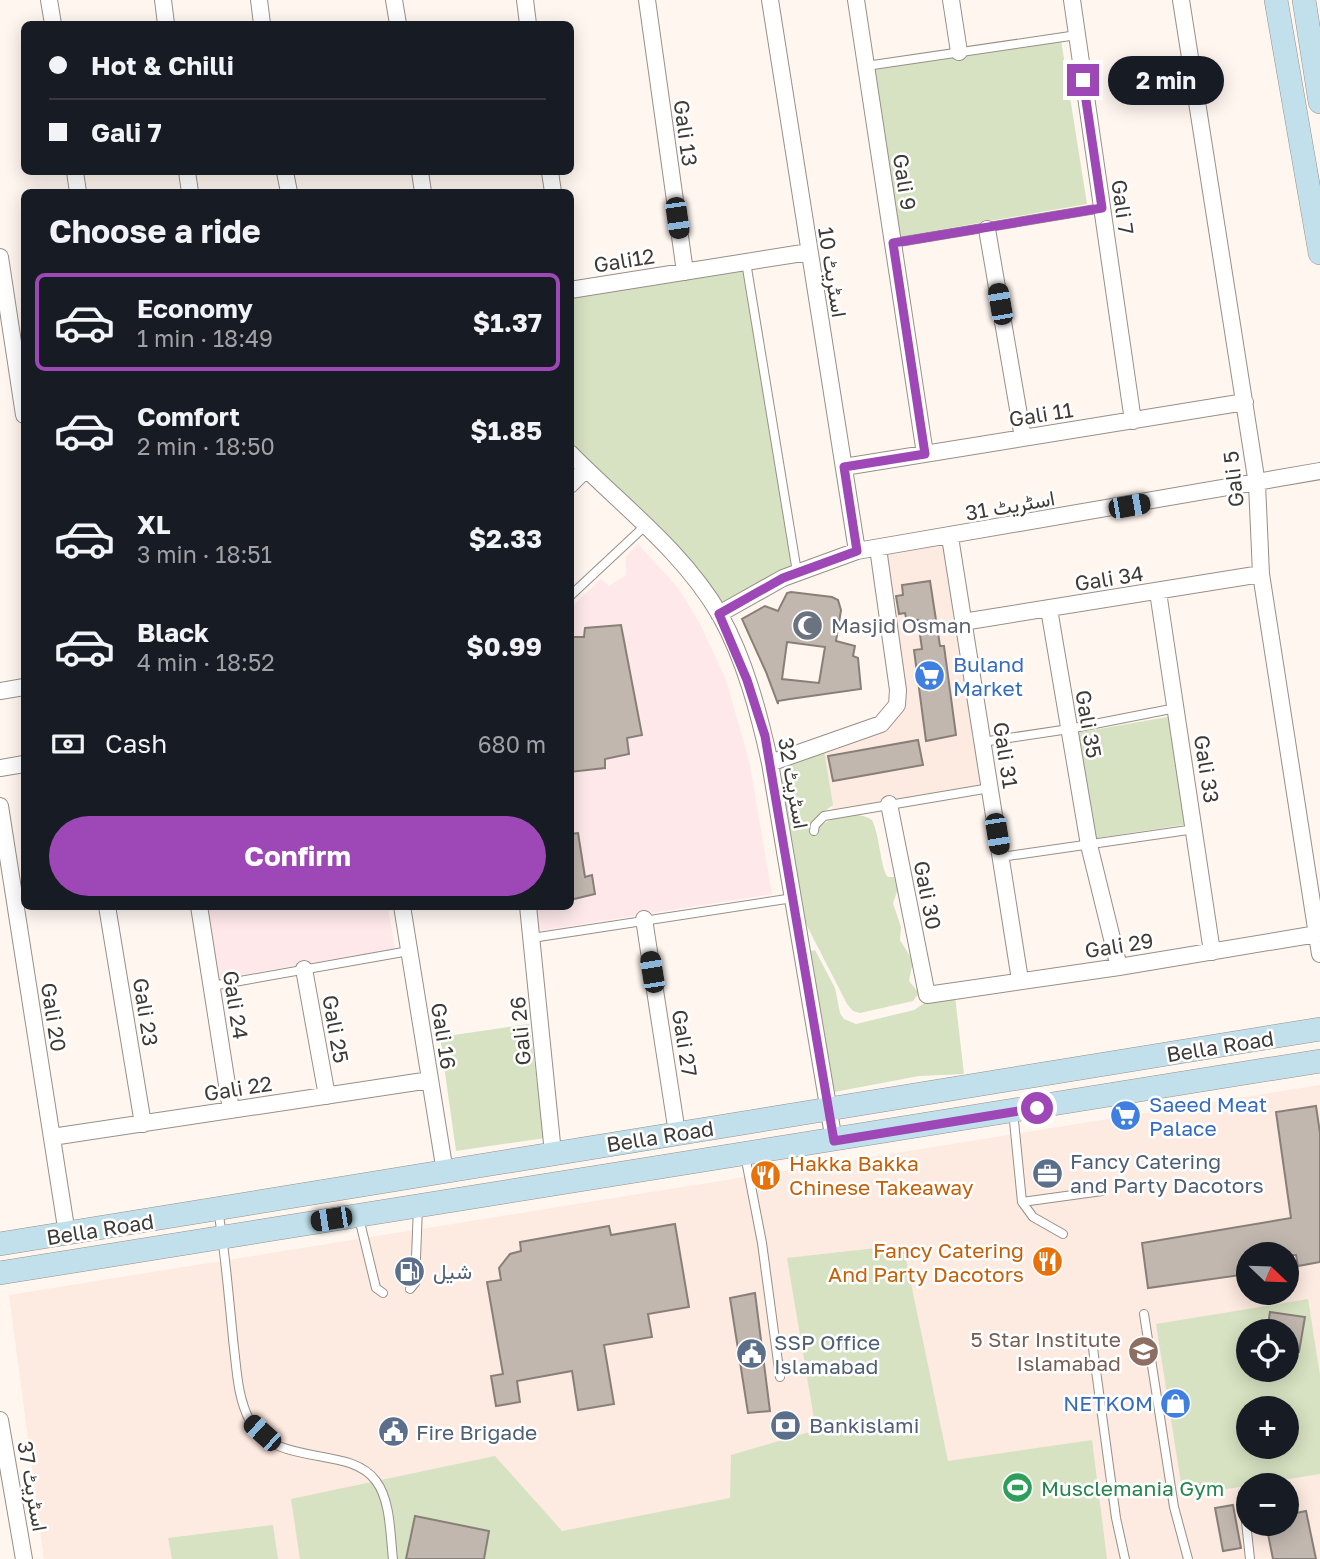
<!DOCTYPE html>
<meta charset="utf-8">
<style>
:root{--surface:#171b24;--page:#242831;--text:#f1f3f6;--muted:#9ea1a6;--line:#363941;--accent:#9d48b6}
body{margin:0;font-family:"Golos Text",Vazirmatn,sans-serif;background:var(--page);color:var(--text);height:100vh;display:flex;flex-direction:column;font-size:26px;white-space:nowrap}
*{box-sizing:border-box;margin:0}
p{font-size:23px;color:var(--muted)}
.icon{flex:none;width:38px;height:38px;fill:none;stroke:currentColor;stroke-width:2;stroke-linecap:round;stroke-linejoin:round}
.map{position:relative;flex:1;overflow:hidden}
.sheet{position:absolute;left:21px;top:189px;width:553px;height:721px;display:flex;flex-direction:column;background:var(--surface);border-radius:10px;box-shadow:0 4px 18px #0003}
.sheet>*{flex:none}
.hud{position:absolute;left:21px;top:21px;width:553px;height:154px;border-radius:10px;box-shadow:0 4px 18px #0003;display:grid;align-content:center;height:154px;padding:0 28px;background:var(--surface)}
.needle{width:46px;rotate:113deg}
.tools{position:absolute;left:1236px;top:1242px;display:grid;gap:14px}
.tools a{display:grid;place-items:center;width:63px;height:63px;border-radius:50%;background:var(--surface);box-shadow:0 4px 18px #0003;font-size:35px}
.end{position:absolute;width:32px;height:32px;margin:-16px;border:9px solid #9d48b6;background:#fff;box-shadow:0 0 0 4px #fff}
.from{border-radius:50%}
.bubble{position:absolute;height:49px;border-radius:24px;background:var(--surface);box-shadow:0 4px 18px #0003;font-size:23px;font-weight:700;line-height:49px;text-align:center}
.car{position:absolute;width:21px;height:42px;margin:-21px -10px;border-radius:9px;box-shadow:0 0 5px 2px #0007;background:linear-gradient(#222 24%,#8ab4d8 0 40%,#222 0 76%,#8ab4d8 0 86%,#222 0)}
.hud b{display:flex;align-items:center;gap:24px;height:66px;font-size:26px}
.hud b+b{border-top:2px solid var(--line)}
.hud i{width:18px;height:18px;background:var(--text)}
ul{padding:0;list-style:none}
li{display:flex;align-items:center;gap:21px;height:98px;margin:0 14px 10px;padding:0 14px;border:4px solid transparent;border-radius:10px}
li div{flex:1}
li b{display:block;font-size:26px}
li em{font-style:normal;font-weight:700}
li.on{border-color:var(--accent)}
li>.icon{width:63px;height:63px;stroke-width:1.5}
h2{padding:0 28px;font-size:32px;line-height:84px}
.pay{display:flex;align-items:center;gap:18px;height:77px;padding:0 28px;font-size:26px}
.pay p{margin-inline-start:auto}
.action{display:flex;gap:14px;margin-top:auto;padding:14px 28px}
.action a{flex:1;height:80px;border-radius:42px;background:var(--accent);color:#fff;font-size:28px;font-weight:700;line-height:80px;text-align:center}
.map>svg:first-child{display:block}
.commercial{fill:#fdeae0;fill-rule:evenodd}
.education{fill:#fee8e9}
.green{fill:#d7e2c2;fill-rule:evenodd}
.building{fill:#c1b7af;stroke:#887f78;stroke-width:2;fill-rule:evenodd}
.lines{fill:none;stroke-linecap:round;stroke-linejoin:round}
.lane-casing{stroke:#988f88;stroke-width:10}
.street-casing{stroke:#988f88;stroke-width:18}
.secondary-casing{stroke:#988f88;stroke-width:24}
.lane{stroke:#fff;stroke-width:8}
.street{stroke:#fff;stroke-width:16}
.secondary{stroke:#c1e0eb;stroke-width:23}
.route{stroke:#9d48b6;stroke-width:9}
.labels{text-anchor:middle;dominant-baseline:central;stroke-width:5;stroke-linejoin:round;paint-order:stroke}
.street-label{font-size:21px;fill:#3e3a37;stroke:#fff}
.worship-label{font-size:21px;fill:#5b616d;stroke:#fff;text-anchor:start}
.shop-label{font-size:21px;fill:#366cbe;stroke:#fff;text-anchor:start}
.service-label{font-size:21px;fill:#4e5e75;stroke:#fff;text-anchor:start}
.food-label{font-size:21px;fill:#c56008;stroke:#fff;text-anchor:start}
.education-label{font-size:21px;fill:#785e54;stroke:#fff;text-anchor:end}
.leisure-label{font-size:21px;fill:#27864d;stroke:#fff;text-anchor:start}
</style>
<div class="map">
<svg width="1320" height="1559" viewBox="0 0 1320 1559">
<rect width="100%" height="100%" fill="#fff6f0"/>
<path class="commercial" d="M 950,537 L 990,788 L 833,815 L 823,744 L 894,711 L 878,548 Z
M 1320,1085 L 1320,1559 L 44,1559 L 9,1295 ZM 1248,1255 L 1286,1255 L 1286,1293 L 1248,1293 ZM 1248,1332 L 1286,1332 L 1286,1370 L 1248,1370 ZM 1248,1409 L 1286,1409 L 1286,1447 L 1248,1447 ZM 1248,1486 L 1286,1486 L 1286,1524 L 1248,1524 Z"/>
<path class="education" d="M 638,544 L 679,589 L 701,626 L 726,680 L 749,761 L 772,894 L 539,931 L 535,907 L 570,906 L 571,607 L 601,579 L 609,586 L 626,575 L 626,557 Z
M 205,907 L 388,907 L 395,949 L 217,979 Z"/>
<path class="green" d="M 1061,40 L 1087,204 L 899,237 L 872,67 Z
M 746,262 L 797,572 L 719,614 L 571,453 L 571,291 Z
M 1173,716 L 1189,824 L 1091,839 L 1076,733 Z
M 823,744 L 833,805 L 818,816 L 816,829 C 828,818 857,809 872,820 C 880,836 881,871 888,877 L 896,877 L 898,889 L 893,903 L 901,927 L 900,940 L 913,961 L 909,981 L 919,993 L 913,1001 L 860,1013 L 853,1011 L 847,1004 L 803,918 L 781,780 L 787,762 Z
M 815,950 L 835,988 L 840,1013 L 844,1019 L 856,1024 L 914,1010 L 929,1000 L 955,996 L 964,1074 L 919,1076 L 829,1093 L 807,952 Z
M 529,1024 L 545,1138 L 456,1151 L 440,1037 Z
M 903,1245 L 948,1461 L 1092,1440 L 1107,1559 L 300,1559 L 291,1499 L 495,1456 L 562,1531 L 730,1498 L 731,1455 L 816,1430 L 787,1258 Z
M 1308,1299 L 1320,1375 L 1320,1474 L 1183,1496 L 1156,1324 ZM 1248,1332 L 1286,1332 L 1286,1370 L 1248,1370 ZM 1248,1409 L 1286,1409 L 1286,1447 L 1248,1447 Z
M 273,1525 L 278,1559 L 172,1559 L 168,1538 Z"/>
<path class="building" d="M 930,581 L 940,646 L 944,646 L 956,735 L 926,741 L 914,650 L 922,649 L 918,620 L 907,622 L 905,613 L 899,614 L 896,596 L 903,595 L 902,585 Z
M 791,592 L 832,597 L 838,600 L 841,610 L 836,641 L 855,646 L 853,656 L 858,658 L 861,689 L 790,699 L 778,701 L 778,704 L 766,672 L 742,619 L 765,606 L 778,611 L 787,593 ZM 787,642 L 825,647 L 819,683 L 782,679 Z
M 621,625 L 642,735 L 627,738 L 629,754 L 605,759 L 605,768 L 570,772 L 570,637 L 584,637 L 585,628 Z
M 918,740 L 923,765 L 833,781 L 828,756 Z
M 578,833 L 585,877 L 592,875 L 595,894 L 570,900 L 570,834 Z
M 1316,1106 L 1320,1133 L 1320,1262 L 1298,1266 L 1296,1255 L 1248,1255 L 1248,1274 L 1148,1288 L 1142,1243 L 1291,1218 L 1276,1112 Z
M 675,1224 L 689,1307 L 648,1314 L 652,1337 L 604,1345 L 614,1404 L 578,1410 L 572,1371 L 517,1381 L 520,1402 L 496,1406 L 491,1376 L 503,1374 L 487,1282 L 501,1280 L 499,1268 L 510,1254 L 521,1251 L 520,1242 L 609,1226 L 611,1235 Z
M 755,1293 L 770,1411 L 748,1413 L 730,1298 Z
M 1270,1312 L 1305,1317 L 1299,1352 L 1286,1351 L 1286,1332 L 1267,1332 Z
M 1233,1505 L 1241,1548 L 1223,1551 L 1215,1508 Z
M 1306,1511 L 1316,1559 L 1273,1559 L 1266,1524 L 1286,1524 L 1286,1515 Z
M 415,1516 L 489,1531 L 484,1559 L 406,1559 Z"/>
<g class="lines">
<defs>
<path id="lane" d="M 866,66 L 1077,35
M 893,243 L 1102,208
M 746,262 L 797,572
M 570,596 L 646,525
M 982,742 L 1069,729 L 1176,708
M 814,831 L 815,825 L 824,816 L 990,788
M 1001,857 L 1195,829
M 532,938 L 793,898
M 212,986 L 409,951
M 1013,1111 L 1022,1202 L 1033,1217 L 1063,1234
M 745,1155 L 762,1243 L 780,1377
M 1022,1202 L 1102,1191
M 218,1210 C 226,1256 229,1302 234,1348 C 237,1373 238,1399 250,1421 C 277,1469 349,1444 376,1481 C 391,1501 390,1535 393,1559
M 359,1218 L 376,1288 L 383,1293
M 410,1289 L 415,1283 L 418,1207
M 1144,1314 L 1174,1507 L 1188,1559
M 1092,1341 L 1116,1518 L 1125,1559
M 1243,1494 L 1250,1559"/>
<path id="street" d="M 49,0 L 53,24
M 163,0 L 166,24
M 259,0 L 262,24
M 394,0 L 398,24
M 525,0 L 528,24
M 647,0 L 685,272
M 770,0 L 857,551
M 856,0 L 925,454
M 951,0 L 959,52
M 1072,0 L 1133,421
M 1181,0 L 1257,484 L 1261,574 L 1320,954
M 75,172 L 78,192
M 187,172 L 190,192
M 285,172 L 289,192
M 420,172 L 423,192
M 550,172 L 553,192
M 987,229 L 1023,438
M 0,257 L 24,415
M 570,290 L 809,252
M 570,453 C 621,505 683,551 720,615 C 745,660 759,713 770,763 L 834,1141
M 844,467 L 1245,402
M 570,485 L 586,469
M 950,537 L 1020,980
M 1158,592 L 1212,952
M 1049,609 L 1089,845 L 1119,967
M 719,614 L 783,578 L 857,551 L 1320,471
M 963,622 L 1261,574
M 0,691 L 24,687
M 770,763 L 881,724 L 897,705 L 898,690 L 878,548
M 0,768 L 24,764
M 889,804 L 927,995 L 1119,967 L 1317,934
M 0,806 L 67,1234
M 107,906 L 143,1124
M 199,906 L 231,1110
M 402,906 L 445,1172
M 528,906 L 553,1153
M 644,919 L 677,1133
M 304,969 L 327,1096
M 52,1137 L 430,1080
M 0,1420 L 24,1559"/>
<path id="secondary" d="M 1276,0 L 1320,253
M 1304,0 L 1320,102
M 0,1244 L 1320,1029
M 0,1273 L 1320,1061"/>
</defs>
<use href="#lane" class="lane-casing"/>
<use href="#street" class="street-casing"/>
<use href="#secondary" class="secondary-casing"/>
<use href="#lane" class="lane"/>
<use href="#street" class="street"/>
<use href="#secondary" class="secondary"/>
</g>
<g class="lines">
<path class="route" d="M 1037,1108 L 834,1141 L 765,736 L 747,680 L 719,614 L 783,578 L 857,551 L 844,467 L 925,454 L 893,243 L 1102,208 L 1083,80"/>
</g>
<defs>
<symbol id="mosque-disc" viewBox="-11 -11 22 22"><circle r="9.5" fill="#6b7280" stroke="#fff"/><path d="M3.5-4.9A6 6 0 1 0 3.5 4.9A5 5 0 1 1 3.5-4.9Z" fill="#fff"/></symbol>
<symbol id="supermarket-disc" viewBox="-11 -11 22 22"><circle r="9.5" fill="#3f7fe0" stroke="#fff"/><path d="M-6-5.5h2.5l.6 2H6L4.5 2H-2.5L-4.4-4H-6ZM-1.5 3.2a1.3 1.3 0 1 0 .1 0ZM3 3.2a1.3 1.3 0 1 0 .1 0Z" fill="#fff"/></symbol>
<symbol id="office-disc" viewBox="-11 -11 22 22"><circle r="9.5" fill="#5c6f8a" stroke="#fff"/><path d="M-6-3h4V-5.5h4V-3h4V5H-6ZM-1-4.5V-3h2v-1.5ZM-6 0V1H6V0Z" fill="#fff"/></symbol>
<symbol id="restaurant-disc" viewBox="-11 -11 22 22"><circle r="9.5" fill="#e8710a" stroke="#fff"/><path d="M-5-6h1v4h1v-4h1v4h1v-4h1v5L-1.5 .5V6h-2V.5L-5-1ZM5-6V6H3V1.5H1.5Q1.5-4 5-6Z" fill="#fff"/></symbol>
<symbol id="fuel-disc" viewBox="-11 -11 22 22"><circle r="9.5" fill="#5c6f8a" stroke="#fff"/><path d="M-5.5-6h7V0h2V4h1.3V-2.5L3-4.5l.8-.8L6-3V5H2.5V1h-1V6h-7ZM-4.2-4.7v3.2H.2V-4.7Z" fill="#fff"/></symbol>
<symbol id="university-disc" viewBox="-11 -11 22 22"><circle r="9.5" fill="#8d6e63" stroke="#fff"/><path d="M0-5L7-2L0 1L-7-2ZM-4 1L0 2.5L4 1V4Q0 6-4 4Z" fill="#fff"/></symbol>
<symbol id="civic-disc" viewBox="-11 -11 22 22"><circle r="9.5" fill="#5c6f8a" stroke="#fff"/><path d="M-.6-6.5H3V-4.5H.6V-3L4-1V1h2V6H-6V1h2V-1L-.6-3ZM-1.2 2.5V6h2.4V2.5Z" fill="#fff"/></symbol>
<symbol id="shop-disc" viewBox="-11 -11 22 22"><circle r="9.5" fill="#3f7fe0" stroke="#fff"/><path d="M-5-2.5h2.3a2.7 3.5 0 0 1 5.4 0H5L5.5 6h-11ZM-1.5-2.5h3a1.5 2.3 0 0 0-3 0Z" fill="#fff"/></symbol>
<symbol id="bank-disc" viewBox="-11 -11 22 22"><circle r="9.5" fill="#5c6f8a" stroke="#fff"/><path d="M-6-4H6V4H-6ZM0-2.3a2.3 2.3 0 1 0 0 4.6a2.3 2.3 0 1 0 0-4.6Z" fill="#fff"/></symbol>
<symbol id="stadium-disc" viewBox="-11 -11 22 22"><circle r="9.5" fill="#2e9e5b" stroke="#fff"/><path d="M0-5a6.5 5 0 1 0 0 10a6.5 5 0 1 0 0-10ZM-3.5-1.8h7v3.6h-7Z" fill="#fff"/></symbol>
</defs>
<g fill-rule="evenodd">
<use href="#mosque-disc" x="790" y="608" width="35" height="35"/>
<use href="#supermarket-disc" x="912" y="658" width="35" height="35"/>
<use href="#supermarket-disc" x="1108" y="1098" width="35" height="35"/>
<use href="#office-disc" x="1030" y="1156" width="35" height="35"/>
<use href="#restaurant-disc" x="748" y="1158" width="35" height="35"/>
<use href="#restaurant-disc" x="1030" y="1244" width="35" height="35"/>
<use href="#fuel-disc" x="392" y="1254" width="35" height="35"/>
<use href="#university-disc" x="1126" y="1334" width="35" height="35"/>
<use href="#civic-disc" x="734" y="1336" width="35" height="35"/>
<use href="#shop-disc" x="1158" y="1386" width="35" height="35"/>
<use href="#bank-disc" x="768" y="1408" width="35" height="35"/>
<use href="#civic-disc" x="376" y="1414" width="35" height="35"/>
<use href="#stadium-disc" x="1000" y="1470" width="35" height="35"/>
</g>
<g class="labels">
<g class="street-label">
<text transform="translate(686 133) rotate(82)">Gali 13</text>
<text transform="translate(905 182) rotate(81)">Gali 9</text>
<text transform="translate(1123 207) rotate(82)">Gali 7</text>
<text transform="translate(624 260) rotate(-9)">Gali12</text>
<text transform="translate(833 272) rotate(81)">اسٹریٹ 10</text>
<text transform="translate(1041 414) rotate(-9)">Gali 11</text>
<text transform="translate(1233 479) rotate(-96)">Gali 5</text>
<text transform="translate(1010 505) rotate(-10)">اسٹریٹ 31</text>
<text transform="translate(1109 578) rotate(-9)">Gali 34</text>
<text transform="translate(1089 724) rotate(80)">Gali 35</text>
<text transform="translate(1006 755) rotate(81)">Gali 31</text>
<text transform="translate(1207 769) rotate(81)">Gali 33</text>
<text transform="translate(794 783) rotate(80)">اسٹریٹ 32</text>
<text transform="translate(928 895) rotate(79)">Gali 30</text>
<text transform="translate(1119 945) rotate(-9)">Gali 29</text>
<text transform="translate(236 1005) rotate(81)">Gali 24</text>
<text transform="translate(146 1012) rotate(81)">Gali 23</text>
<text transform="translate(54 1017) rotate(81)">Gali 20</text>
<text transform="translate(336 1029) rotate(80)">Gali 25</text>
<text transform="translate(520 1031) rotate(-95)">Gali 26</text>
<text transform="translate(444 1036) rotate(81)">Gali 16</text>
<text transform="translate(685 1043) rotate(81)">Gali 27</text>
<text transform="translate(1220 1046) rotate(-9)">Bella Road</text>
<text transform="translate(238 1088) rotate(-9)">Gali 22</text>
<text transform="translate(660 1136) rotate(-9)">Bella Road</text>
<text transform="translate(100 1229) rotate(-9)">Bella Road</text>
<text transform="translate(33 1486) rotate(80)">اسٹریٹ 37</text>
</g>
<g class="worship-label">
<text x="831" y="625">Masjid Osman</text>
</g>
<g class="shop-label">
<text x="953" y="664">Buland<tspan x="953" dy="24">Market</tspan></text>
<text x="1149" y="1104">Saeed Meat<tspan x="1149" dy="24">Palace</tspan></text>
<text x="1153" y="1403" text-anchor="end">NETKOM</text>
</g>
<g class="service-label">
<text x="1070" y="1161">Fancy Catering<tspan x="1070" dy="24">and Party Dacotors</tspan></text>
<text x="433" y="1271">شیل</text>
<text x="774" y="1342">SSP Office<tspan x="774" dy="24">Islamabad</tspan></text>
<text x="809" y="1425">Bankislami</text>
<text x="416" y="1432">Fire Brigade</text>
</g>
<g class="food-label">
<text x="789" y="1163">Hakka Bakka<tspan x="789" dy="24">Chinese Takeaway</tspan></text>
<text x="1024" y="1250" text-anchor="end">Fancy Catering<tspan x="1024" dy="24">And Party Dacotors</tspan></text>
</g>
<g class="education-label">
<text x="1121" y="1339">5 Star Institute<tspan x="1121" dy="24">Islamabad</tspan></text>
</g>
<g class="leisure-label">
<text x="1041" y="1488">Musclemania Gym</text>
</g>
</g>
</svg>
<div class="tools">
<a><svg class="needle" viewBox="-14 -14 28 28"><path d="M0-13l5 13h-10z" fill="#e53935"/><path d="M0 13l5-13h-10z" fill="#9ea1a6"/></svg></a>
<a><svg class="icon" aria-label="locate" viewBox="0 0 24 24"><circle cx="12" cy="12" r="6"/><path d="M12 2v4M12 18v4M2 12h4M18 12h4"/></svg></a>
<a>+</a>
<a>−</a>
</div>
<i class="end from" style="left:1037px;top:1108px"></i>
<i class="end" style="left:1083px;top:80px"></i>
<div class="bubble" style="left:1108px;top:56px;width:116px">2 min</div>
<i class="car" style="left:677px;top:218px;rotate:172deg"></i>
<i class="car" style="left:1000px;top:304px;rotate:350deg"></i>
<i class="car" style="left:1129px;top:506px;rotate:80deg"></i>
<i class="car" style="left:997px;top:834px;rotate:171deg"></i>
<i class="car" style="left:652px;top:972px;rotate:351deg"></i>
<i class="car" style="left:331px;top:1219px;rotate:261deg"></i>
<i class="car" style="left:262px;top:1433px;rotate:312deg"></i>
<div class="hud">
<b><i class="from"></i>Hot &amp; Chilli</b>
<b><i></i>Gali 7</b>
</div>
<section class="sheet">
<h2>Choose a ride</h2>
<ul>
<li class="on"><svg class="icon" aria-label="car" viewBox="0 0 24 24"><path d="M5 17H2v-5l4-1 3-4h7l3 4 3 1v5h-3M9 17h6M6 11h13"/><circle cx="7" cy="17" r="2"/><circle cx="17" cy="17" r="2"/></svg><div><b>Economy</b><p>1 min · 18:49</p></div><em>$1.37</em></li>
<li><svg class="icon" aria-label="car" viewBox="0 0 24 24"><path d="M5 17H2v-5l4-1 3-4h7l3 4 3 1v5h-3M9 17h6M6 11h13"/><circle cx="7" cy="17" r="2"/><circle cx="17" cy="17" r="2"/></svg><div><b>Comfort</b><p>2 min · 18:50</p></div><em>$1.85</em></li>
<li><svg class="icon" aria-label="car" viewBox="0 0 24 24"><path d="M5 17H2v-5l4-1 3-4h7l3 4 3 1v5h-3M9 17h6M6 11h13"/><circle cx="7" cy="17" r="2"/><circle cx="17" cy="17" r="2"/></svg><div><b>XL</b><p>3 min · 18:51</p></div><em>$2.33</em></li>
<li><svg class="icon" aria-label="car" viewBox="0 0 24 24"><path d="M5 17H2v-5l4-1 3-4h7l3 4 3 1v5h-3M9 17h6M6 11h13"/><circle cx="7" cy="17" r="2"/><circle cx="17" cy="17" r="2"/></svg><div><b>Black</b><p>4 min · 18:52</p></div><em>$0.99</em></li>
</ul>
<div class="pay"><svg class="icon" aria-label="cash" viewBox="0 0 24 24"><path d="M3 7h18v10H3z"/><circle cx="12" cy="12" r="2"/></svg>Cash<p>680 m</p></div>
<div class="action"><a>Confirm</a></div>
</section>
</div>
